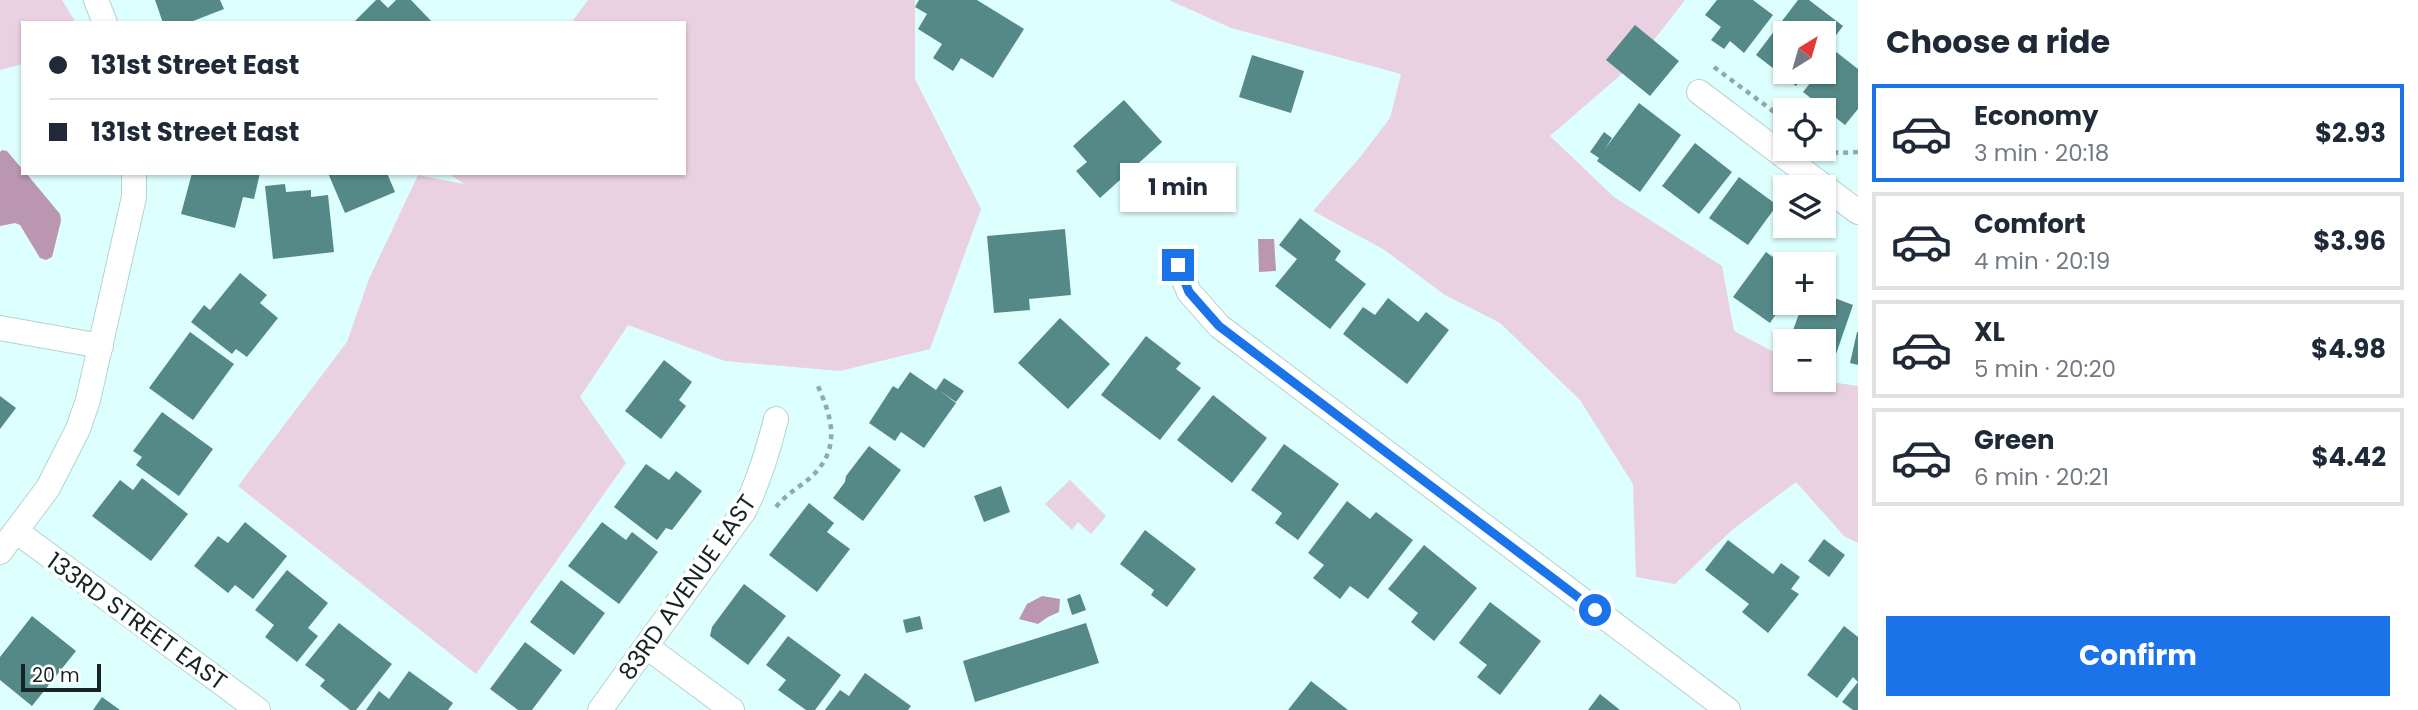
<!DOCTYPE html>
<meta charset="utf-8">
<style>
:root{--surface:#fff;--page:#f6f6f7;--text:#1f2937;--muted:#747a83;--line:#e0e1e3;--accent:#1a73e8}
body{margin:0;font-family:Poppins,sans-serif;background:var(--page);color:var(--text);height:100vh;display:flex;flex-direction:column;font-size:26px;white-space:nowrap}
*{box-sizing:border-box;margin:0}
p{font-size:23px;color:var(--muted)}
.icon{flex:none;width:38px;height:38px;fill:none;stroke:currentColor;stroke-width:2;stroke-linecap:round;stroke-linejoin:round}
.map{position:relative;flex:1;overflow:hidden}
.side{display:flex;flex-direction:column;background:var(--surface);width:560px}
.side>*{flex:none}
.guide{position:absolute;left:21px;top:21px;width:665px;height:154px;border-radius:0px;box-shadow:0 2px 5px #0004;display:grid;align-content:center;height:154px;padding:0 28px;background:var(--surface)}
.needle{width:46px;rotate:37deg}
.controls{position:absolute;left:1773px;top:21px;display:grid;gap:14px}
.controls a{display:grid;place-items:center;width:63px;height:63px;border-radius:0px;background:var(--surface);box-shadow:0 2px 5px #0004;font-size:35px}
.scale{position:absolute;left:21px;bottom:18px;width:80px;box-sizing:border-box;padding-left:7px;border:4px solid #172424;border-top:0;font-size:19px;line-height:24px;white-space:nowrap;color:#172424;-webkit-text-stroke:5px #fff;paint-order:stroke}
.end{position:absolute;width:32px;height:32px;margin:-16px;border:9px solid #1a73e8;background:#fff;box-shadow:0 0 0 4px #fff}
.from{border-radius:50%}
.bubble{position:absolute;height:49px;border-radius:0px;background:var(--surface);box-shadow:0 2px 5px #0004;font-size:23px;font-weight:700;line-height:49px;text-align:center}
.guide b{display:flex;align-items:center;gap:24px;height:66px;font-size:26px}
.guide b+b{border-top:2px solid var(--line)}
.guide i{width:18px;height:18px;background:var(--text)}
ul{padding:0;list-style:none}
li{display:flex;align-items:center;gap:21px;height:98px;margin:0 14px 10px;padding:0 14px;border:4px solid var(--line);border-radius:0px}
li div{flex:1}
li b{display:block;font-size:26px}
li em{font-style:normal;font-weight:700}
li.current{border-color:var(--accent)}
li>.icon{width:63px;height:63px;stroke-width:1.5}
h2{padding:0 28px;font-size:32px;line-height:84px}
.primary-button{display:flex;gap:14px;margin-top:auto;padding:14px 28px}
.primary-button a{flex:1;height:80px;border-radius:0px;background:var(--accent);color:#fff;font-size:28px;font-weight:700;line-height:80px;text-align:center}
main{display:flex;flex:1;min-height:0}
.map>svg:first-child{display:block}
.green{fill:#e9d1e2}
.water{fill:#ba96b0}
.building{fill:#548988}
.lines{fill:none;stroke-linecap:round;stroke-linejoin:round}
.minor-casing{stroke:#b2d3d2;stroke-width:26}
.path{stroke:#90a9a9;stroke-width:4.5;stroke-dasharray:5 5;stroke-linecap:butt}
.minor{stroke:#fff;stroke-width:24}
.route{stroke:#1a73e8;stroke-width:9}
.labels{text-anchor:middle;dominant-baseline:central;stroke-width:7;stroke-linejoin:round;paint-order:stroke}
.street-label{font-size:24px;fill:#172424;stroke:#fff}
</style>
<main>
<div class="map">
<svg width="1858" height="710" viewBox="0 0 1858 710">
<rect width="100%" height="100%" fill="#ddfffe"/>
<path class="green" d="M 0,0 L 62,0 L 76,23 L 23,23 L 23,64 L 0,70 Z
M 588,0 L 915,0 L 915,79 L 981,209 L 930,349 L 840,371 L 725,361 L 628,325 L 580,397 L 626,463 L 476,674 L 238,486 L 347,342 L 369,279 L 418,175 L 464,184 L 448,173 L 684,173 L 684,23 L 571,23 Z
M 1169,0 L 1685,0 L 1639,59 L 1550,136 L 1614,197 L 1722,266 L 1734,331 L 1785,358 L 1785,380 L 1824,378 L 1831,382 L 1858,386 L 1858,543 L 1844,536 L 1796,482 L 1732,530 L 1675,584 L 1636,577 L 1633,484 L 1580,400 L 1500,323 L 1445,295 L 1383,249 L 1313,211 L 1361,156 L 1390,118 L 1401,74 L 1231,28 Z
M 1070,480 L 1106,516 L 1091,534 L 1078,522 L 1072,530 L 1045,504 Z"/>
<path class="water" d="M 2,150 L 7,151 L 23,170 L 23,173 L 26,173 L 60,214 L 61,221 L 52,257 L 46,260 L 40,258 L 20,225 L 15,223 L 0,226 L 0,152 Z
M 1258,239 L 1274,239 L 1276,271 L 1259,272 Z
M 1042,596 L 1060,599 L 1059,612 L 1048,617 L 1038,624 L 1019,619 L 1027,604 Z"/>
<path class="building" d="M 155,0 L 220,0 L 224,9 L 188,23 L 163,23 Z
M 376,0 L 380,0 L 388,8 L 396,0 L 411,0 L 433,23 L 353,23 Z
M 919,0 L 977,0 L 1024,29 L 993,78 L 961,58 L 953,71 L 933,58 L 942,44 L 918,29 L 927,14 L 915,7 Z
M 1717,0 L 1753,0 L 1773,15 L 1744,53 L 1730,41 L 1724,49 L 1711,40 L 1721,27 L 1705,15 Z
M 1798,0 L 1809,0 L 1843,26 L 1824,51 L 1824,33 L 1785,33 L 1785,72 L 1807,72 L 1796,86 L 1756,55 Z
M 1635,25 L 1679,61 L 1650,96 L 1606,60 Z
M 1835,51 L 1858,69 L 1858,109 L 1845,125 L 1803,92 L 1819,72 L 1824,72 L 1824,66 Z
M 1252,55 L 1304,71 L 1291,113 L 1239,97 Z
M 1124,100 L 1162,142 L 1100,198 L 1076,171 L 1087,162 L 1073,146 Z
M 1639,103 L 1681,135 L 1640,192 L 1597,161 L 1599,158 L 1590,152 L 1604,132 L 1612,138 L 1605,149 Z
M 1695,143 L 1732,172 L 1699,214 L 1662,186 Z
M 192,173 L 260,173 L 254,199 L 243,197 L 235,228 L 181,214 Z
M 328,173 L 387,173 L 395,192 L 345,213 Z
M 1739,177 L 1777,205 L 1748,245 L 1709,218 Z
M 285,184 L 286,192 L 311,190 L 311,197 L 328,195 L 334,252 L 273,259 L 265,186 Z
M 1300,218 L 1341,251 L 1335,260 L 1366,284 L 1330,329 L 1275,286 L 1297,259 L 1279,245 Z
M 1065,229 L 1071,295 L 1029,299 L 1030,310 L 994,313 L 987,236 Z
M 1766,252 L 1785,266 L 1785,277 L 1782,281 L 1785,283 L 1785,301 L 1770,323 L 1733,297 Z
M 240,273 L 267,295 L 260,303 L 278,318 L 247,357 L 236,349 L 232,354 L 191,322 L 204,305 L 210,310 Z
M 1824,294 L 1853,305 L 1835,357 L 1824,353 L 1824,341 L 1789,341 L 1803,303 L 1824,303 Z
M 1388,298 L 1418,322 L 1426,312 L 1449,330 L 1407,384 L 1343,334 L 1363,307 L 1375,315 Z
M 1060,318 L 1110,364 L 1068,409 L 1018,363 Z
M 190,332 L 234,364 L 193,420 L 149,388 Z
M 1857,332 L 1858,332 L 1858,365 L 1850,363 Z
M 1146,336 L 1181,363 L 1176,369 L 1201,388 L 1160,440 L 1101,395 Z
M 664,360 L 692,382 L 679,400 L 686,406 L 661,439 L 625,411 Z
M 910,372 L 936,390 L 944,378 L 964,391 L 956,402 L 940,391 L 956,403 L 924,448 L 901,432 L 895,441 L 869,423 L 893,386 L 898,389 Z
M 1213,395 L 1267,438 L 1232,483 L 1177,440 Z
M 0,396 L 16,408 L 0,429 Z
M 162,412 L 213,449 L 179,496 L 136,465 L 142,457 L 133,451 Z
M 1284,444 L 1339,484 L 1298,540 L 1275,523 L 1282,513 L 1251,490 Z
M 869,446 L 901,470 L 863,521 L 833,498 L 845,482 L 846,476 Z
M 646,464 L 669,480 L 676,471 L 702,491 L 672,530 L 666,528 L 657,540 L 614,507 Z
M 142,478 L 188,514 L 151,561 L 92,516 L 120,480 L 133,490 Z
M 1001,486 L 1010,512 L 984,522 L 974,496 Z
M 1347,501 L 1370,519 L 1376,512 L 1413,540 L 1368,599 L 1350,586 L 1340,599 L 1313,578 L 1324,565 L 1308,553 Z
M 809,503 L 834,523 L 827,532 L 850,549 L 817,592 L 769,555 Z
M 245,522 L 287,556 L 253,599 L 235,585 L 228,593 L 194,566 L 218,536 L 228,543 Z
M 602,522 L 626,540 L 632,532 L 658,552 L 619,604 L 568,566 Z
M 1145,530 L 1196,569 L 1167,607 L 1151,595 L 1154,590 L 1120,564 Z
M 1824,539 L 1845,555 L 1829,577 L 1808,561 Z
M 1728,540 L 1773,574 L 1781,563 L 1800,577 L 1791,589 L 1799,594 L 1768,633 L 1742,612 L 1749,604 L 1705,570 Z
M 1424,545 L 1477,588 L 1434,641 L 1411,622 L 1418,613 L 1388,589 Z
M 287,570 L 328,603 L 308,628 L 318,636 L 297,662 L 265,637 L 274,625 L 255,610 Z
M 561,580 L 605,613 L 574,655 L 530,622 Z
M 744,584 L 786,616 L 748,665 L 710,636 L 712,627 Z
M 1080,594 L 1086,610 L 1072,615 L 1067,599 Z
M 1490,602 L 1541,641 L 1500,695 L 1477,677 L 1487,665 L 1459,643 Z
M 32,616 L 76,651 L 32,706 L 0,680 L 0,657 Z
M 920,616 L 923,629 L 906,633 L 903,620 Z
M 339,623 L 392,664 L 356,710 L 350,710 L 320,686 L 325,680 L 305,665 Z
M 1086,623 L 1099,663 L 975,702 L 963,661 Z
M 1844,626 L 1858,637 L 1858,710 L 1853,710 L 1842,702 L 1858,682 L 1853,677 L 1837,698 L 1807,675 Z
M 788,636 L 841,675 L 815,710 L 806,710 L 778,690 L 786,680 L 766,665 Z
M 525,642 L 562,670 L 532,710 L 518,710 L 490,689 Z
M 409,671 L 453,703 L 448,710 L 366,710 L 379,691 L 389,699 Z
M 865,673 L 911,706 L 908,710 L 825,710 L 840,690 L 849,696 Z
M 1311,681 L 1348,710 L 1288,710 Z
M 1600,694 L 1620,710 L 1588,710 Z
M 102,697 L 120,710 L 93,710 Z"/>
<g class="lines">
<defs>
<path id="minor" d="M 96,0 L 105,23
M 1699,92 L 1858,212
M 1178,265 L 1189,292 L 1219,326 L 1728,710
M 0,328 L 101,346
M 16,531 L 258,710
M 0,552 L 48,488 L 78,429 L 88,400 L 134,197 L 134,173
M 647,647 L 732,710
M 600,710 L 744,511 C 759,481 768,451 776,419"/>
</defs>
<use href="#minor" class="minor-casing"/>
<path class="path" d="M 1714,67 L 1785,120
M 1824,148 L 1838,153 L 1858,152
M 776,507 C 787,493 801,487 813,475 C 842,447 831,415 817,384"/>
<use href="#minor" class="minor"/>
</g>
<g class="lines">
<path class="route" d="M 1178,265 L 1189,292 L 1219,326 L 1595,610"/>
</g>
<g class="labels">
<g class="street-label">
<text transform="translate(687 587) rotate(-55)">83RD AVENUE EAST</text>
<text transform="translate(137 621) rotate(36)">133RD STREET EAST</text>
</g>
</g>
</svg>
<div class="controls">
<a><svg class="needle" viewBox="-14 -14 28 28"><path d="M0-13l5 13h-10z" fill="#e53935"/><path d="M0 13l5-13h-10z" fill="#747a83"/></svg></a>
<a><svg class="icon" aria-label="locate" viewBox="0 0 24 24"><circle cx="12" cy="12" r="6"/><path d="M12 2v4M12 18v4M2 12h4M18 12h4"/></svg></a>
<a><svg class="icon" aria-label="layers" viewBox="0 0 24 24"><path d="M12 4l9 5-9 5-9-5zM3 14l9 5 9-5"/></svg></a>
<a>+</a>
<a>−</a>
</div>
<div class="scale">20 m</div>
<i class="end from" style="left:1595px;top:610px"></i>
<i class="end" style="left:1178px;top:265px"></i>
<div class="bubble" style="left:1120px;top:163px;width:116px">1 min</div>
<div class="guide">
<b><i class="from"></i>131st Street East</b>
<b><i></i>131st Street East</b>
</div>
</div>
<section class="side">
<h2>Choose a ride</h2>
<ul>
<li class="current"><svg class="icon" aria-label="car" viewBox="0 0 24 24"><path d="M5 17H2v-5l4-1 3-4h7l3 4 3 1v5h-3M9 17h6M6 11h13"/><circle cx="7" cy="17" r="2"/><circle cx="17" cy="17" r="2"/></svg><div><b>Economy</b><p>3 min · 20:18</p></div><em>$2.93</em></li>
<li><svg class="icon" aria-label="car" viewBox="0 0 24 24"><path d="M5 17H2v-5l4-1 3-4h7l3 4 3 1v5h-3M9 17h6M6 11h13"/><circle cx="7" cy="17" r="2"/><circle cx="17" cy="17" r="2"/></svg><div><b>Comfort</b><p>4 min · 20:19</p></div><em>$3.96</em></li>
<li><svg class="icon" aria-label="car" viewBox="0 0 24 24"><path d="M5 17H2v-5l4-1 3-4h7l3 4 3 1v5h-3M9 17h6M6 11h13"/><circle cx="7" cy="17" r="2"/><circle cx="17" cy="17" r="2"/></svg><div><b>XL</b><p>5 min · 20:20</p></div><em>$4.98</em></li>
<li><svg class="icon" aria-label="car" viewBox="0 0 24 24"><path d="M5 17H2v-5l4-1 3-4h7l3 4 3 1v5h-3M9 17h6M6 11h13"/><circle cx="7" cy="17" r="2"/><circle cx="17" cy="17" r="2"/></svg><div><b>Green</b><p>6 min · 20:21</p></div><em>$4.42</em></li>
</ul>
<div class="primary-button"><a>Confirm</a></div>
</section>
</main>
